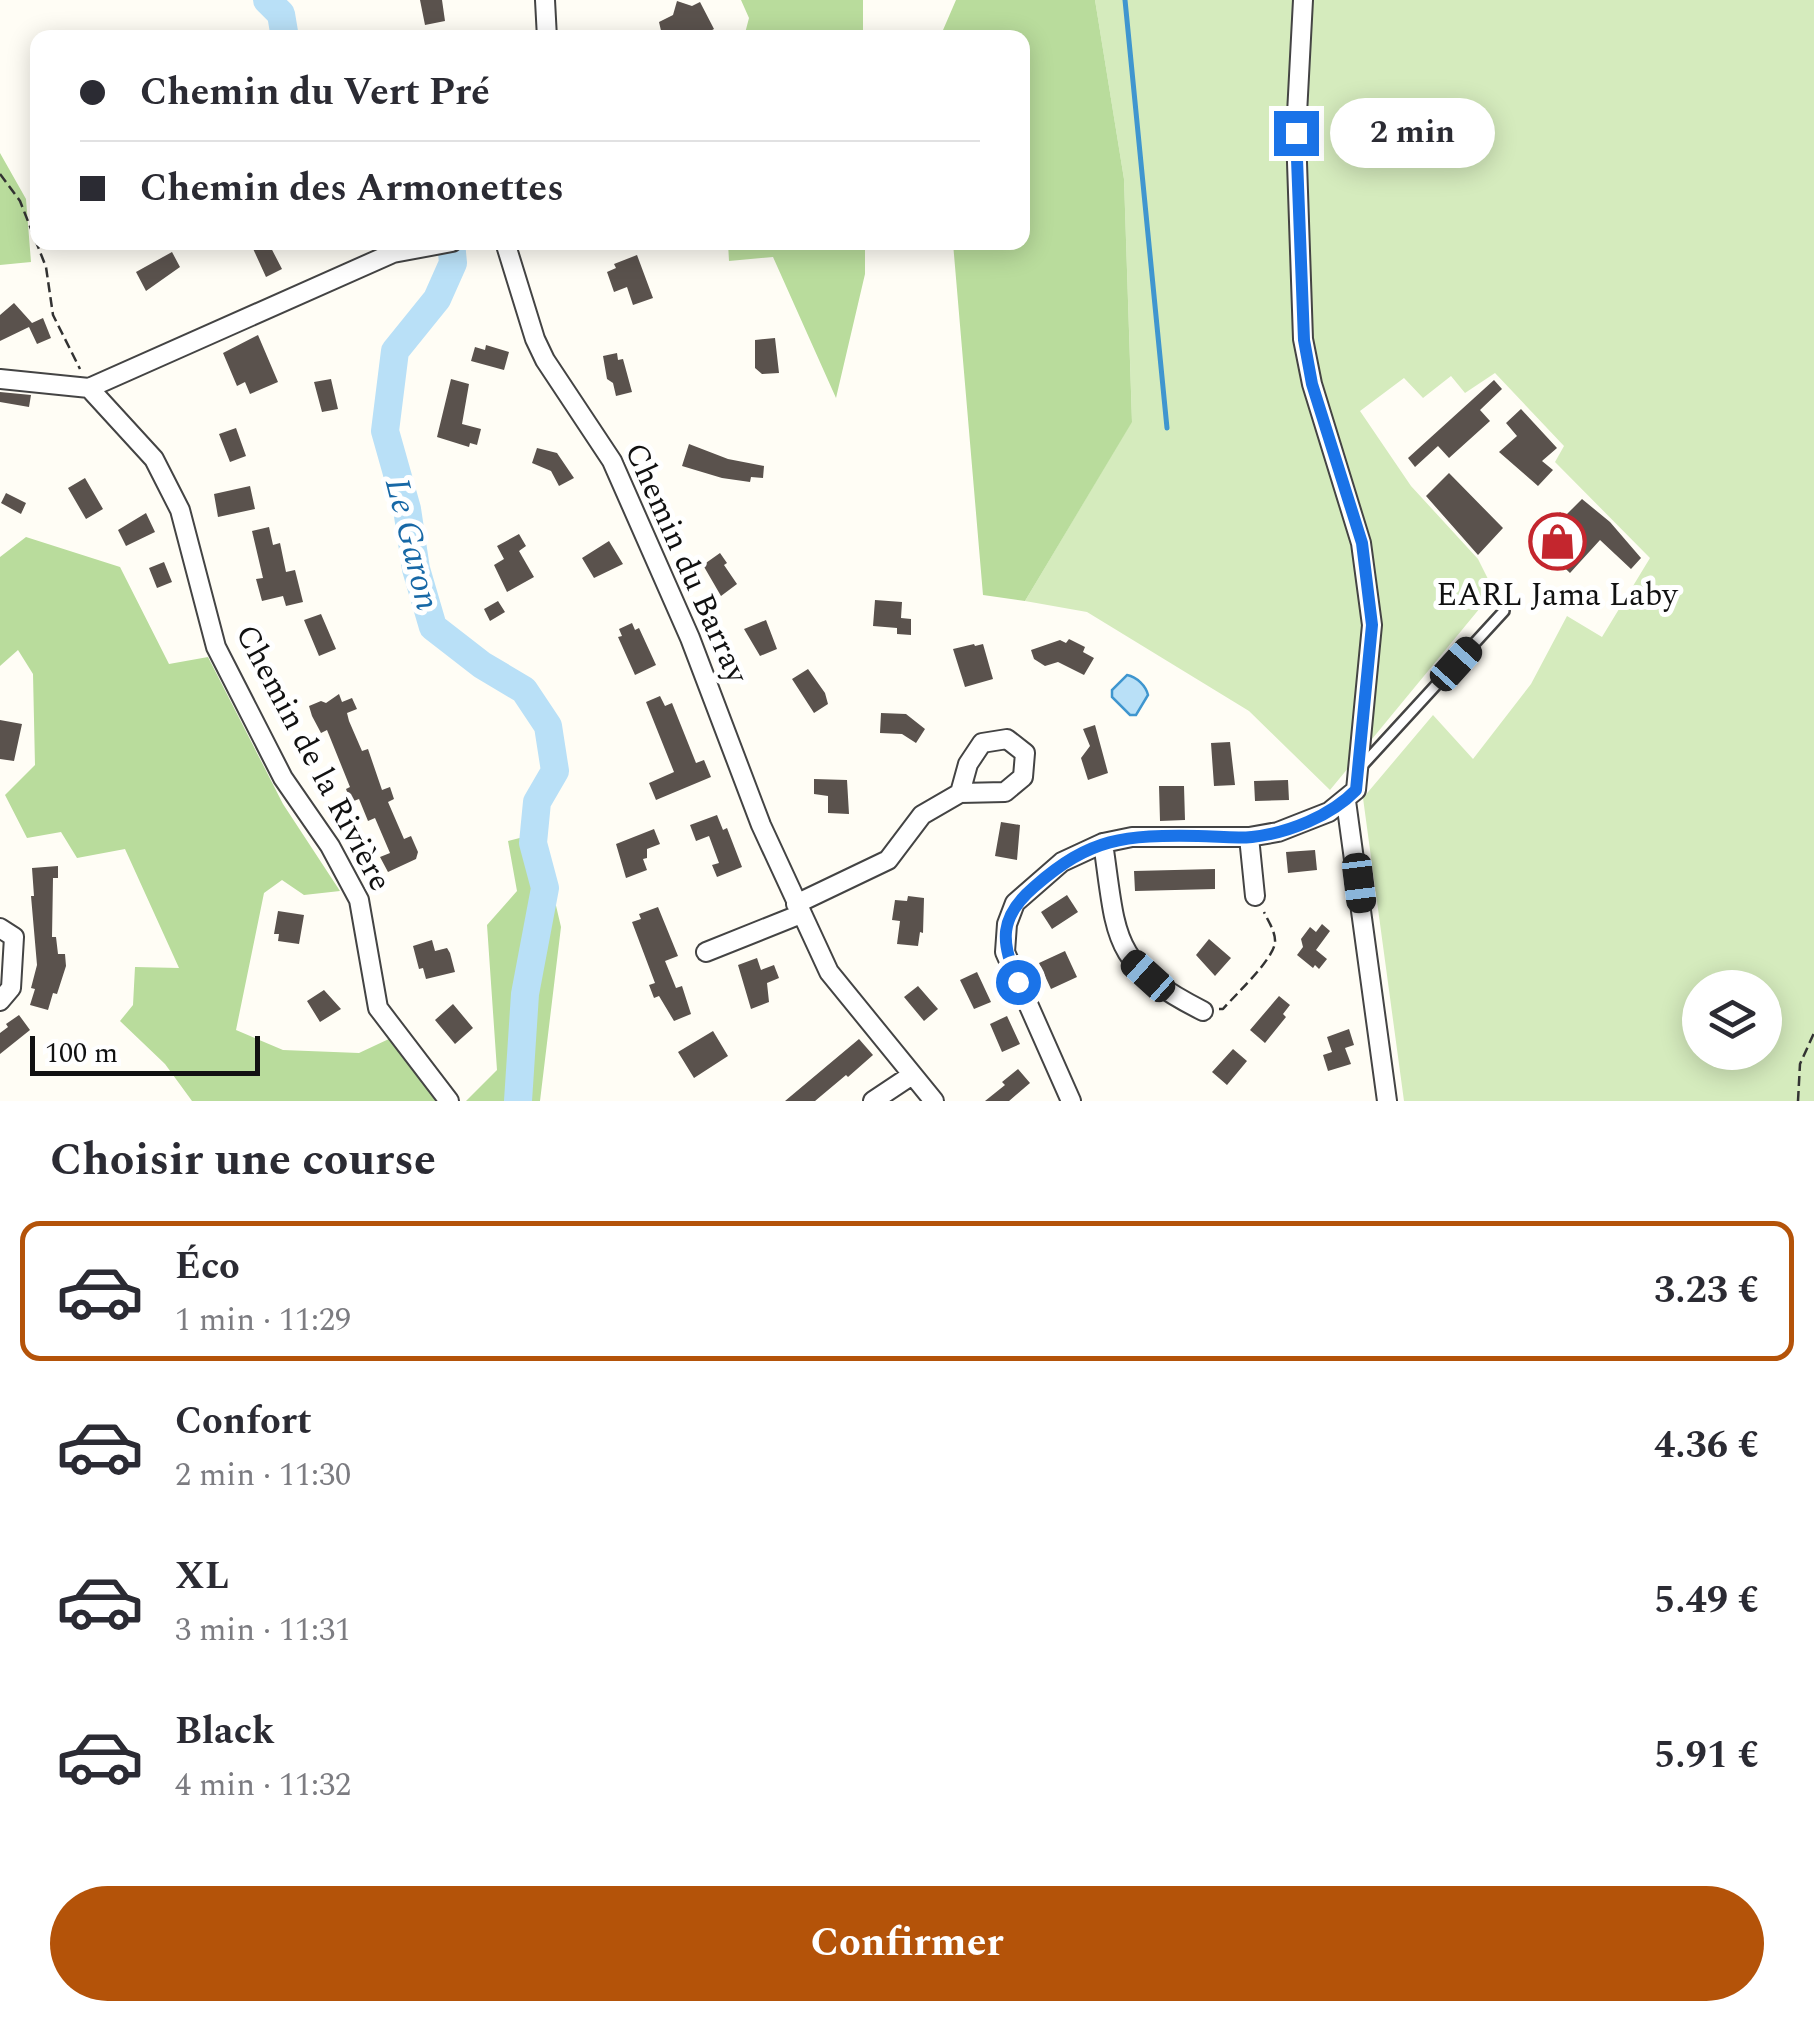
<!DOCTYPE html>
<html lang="fr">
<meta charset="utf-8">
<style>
:root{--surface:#fff;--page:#f2f2f3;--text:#2b2b33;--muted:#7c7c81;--line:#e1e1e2;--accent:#b45309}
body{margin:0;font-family:Spectral,serif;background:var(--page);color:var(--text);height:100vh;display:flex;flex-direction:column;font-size:38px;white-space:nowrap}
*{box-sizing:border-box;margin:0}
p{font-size:32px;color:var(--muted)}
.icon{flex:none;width:55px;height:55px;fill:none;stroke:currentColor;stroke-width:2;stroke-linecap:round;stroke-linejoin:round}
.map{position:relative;height:1101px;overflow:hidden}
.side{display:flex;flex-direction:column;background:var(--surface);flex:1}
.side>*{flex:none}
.banner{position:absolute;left:30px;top:30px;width:1000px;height:220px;border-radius:20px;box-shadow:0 5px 25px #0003;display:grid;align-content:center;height:220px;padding:0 50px;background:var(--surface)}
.tools{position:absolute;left:1682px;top:970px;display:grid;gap:20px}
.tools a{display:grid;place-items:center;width:100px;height:100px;border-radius:50%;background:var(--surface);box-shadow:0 5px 25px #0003;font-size:50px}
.scale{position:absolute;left:30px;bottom:25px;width:230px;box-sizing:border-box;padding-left:10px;border:5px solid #111;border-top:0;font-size:28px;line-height:35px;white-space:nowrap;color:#111;-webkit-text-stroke:8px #fff;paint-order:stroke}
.end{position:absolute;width:45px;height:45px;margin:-22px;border:12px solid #1a73e8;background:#fff;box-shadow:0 0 0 5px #fff}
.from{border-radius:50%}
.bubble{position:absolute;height:70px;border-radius:35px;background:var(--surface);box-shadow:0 5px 25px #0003;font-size:32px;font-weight:700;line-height:70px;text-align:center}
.car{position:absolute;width:30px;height:60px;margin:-30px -15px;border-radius:12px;box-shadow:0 0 8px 2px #0007;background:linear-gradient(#222 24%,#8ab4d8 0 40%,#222 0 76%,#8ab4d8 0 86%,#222 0)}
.banner b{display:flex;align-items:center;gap:35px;height:95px;font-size:38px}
.banner b+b{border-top:2px solid var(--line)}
.banner i{width:25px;height:25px;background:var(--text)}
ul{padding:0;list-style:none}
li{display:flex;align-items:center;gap:30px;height:140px;margin:0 20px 15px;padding:0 30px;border:5px solid transparent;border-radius:20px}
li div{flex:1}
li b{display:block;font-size:38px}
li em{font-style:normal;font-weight:700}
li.active{border-color:var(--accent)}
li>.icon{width:90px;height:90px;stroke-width:1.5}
h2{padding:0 50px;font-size:45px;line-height:120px}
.cta{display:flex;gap:20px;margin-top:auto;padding:20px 50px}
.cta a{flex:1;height:115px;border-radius:60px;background:var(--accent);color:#fff;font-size:40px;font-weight:700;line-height:115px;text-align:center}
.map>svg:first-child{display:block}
.green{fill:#d5ebbd;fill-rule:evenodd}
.forest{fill:#b9dc9c}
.water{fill:#b9e0f7;stroke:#3f96cf;stroke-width:2.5}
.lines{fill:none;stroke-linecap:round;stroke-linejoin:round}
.stream{stroke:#3f96cf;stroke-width:5}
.river{stroke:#b9e0f7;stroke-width:28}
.building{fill:#5a524d}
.lane-casing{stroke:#444;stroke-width:14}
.street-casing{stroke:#444;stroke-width:22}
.path{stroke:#333;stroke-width:2.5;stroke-dasharray:10 5;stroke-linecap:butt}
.lane{stroke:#fff;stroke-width:9}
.street{stroke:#fff;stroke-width:18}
.route{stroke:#1a73e8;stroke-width:12}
.labels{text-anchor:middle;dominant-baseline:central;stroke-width:10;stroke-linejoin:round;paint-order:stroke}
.street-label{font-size:32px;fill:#111;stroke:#fff}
.poi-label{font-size:32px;fill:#111;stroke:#fff}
.water-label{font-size:35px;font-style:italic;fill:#1768a6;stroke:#fff}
</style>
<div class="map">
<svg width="1814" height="1101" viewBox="0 0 1814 1101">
<rect width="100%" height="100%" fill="#fffdf5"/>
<path class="green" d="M 1095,0 L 1814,0 L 1814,1101 L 1404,1101 L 1363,798 L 1433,715 L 1473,759 L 1531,684 L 1567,616 L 1602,637 L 1650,558 L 1555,462 L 1564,446 L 1495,373 L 1465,393 L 1451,376 L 1423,398 L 1404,378 L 1360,411 L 1411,486 L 1478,559 L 1494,591 L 1330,790 L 1249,711 L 1087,612 L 1025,601 L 1132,421 L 1124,179 ZM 1700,988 L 1765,988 L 1765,1052 L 1700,1052 Z"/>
<path class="forest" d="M 741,0 L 863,0 L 863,37 L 744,37 L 749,18 Z
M 956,0 L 1095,0 L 1124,179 L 1132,422 L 1025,601 L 983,595 L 953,243 L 1022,242 L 1022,38 L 940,37 Z
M 0,153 L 26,199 L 31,262 L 0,265 Z
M 728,243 L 865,243 L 865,274 L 836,398 L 773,257 L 729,261 Z
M 26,537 L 120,567 L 169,664 L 208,657 L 283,804 L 340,891 L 304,895 L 282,880 L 264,893 L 236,1030 L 283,1050 L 359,1053 L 391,1038 L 440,1101 L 192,1101 L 165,1064 L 120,1021 L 133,1005 L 135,967 L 179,968 L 125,849 L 77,858 L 61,832 L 27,838 L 5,795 L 35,765 L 33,674 L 18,650 L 0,666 L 0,557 Z
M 539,833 L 561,927 L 540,1101 L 466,1101 L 497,1070 L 487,925 L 517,891 L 508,841 Z"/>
<path class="water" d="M 1127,675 C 1137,677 1146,686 1148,695 L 1136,715 L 1130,715 L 1112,697 L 1112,690 Z"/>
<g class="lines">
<path class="stream" d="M 1125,0 L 1167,428"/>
<path class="river" d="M 267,0 L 281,14 L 285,38
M 451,242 L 453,263 L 437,299 L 395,351 L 385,431 L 407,509 L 416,569 L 433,627 L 482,665 L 524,690 L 548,726 L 555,771 L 537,802 L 533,843 L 545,888 L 525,994 L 518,1101"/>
</g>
<path class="building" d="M 420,0 L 442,0 L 445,21 L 425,25 Z
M 677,1 L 692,6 L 700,2 L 714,29 L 698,38 L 662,35 L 659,22 L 673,15 Z
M 250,242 L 268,242 L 282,269 L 266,277 Z
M 172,252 L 180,267 L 146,291 L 136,272 Z
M 637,255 L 653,298 L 633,305 L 627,287 L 614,292 L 607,272 L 616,268 L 614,264 Z
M 14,303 L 32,323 L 43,318 L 51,338 L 37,344 L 29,327 L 0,341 L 0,315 Z
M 258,335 L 278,382 L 250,394 L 245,382 L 237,386 L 223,353 Z
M 775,338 L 779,373 L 762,374 L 755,368 L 755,340 Z
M 486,345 L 509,352 L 504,370 L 471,361 L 475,347 L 485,350 Z
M 617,353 L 618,360 L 623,359 L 632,392 L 616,396 L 613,383 L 607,379 L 603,356 Z
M 331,379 L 338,409 L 322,412 L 314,382 Z
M 451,379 L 469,384 L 462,424 L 481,429 L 477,445 L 470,443 L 469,447 L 437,437 Z
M 1494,380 L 1502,389 L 1480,410 L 1490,421 L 1449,458 L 1438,446 L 1415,467 L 1408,458 Z
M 0,392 L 31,395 L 29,407 L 0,402 Z
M 1521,409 L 1557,448 L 1542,461 L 1553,470 L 1538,486 L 1499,452 L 1517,436 L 1506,423 Z
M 236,428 L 246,456 L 230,462 L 219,434 Z
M 689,444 L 728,459 L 764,466 L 763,478 L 751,477 L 750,482 L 722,478 L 682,466 Z
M 537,448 L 557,453 L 574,478 L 559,486 L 551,471 L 532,463 Z
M 1449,473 L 1503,528 L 1478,555 L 1426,496 Z
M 85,478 L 103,509 L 86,519 L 68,488 Z
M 250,486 L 255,509 L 218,517 L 214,494 Z
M 6,493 L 26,503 L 21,514 L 1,503 Z
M 1582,499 L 1610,522 L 1641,558 L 1631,569 L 1600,540 L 1570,573 L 1534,539 L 1560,512 L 1565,516 Z
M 146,513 L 155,532 L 126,546 L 118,530 Z
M 269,527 L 273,545 L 280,543 L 286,572 L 295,570 L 303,602 L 286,606 L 283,596 L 262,601 L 256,579 L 263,578 L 252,531 Z
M 519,534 L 526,546 L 519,551 L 534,577 L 507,592 L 494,565 L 504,559 L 497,546 Z
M 609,541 L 623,564 L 594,578 L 582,558 Z
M 720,553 L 727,563 L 724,565 L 737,584 L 721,596 L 703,565 Z
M 164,562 L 172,582 L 157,588 L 149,568 Z
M 875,600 L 902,602 L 901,618 L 911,619 L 911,635 L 897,634 L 897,628 L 873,626 Z
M 498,601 L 505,612 L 490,621 L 484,609 Z
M 321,614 L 336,649 L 319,656 L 304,620 Z
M 766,620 L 777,649 L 760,656 L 744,629 Z
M 632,623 L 635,630 L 639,628 L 656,665 L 635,675 L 618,637 L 622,636 L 619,629 Z
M 1069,639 L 1085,647 L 1083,652 L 1094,658 L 1084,675 L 1058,662 L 1045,666 L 1034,659 L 1031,650 L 1060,640 L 1066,643 Z
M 974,644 L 975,646 L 983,644 L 993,679 L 965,687 L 953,649 Z
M 808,669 L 825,693 L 828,704 L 814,713 L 792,679 Z
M 339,694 L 342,702 L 352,698 L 357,709 L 347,713 L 349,721 L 362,751 L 368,749 L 382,790 L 390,787 L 394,799 L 388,802 L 404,839 L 411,836 L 418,852 L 416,859 L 388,872 L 380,857 L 390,853 L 375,818 L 368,821 L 359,799 L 351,802 L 346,789 L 350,787 L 327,730 L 321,733 L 312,716 L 309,706 L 321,701 L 326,703 Z
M 660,696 L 665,706 L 672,703 L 696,763 L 704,760 L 711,777 L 656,800 L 649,783 L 674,772 L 646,702 Z
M 881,713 L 906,714 L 925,729 L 916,743 L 902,734 L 880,733 Z
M 0,720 L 22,724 L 14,761 L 0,759 Z
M 1095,725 L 1108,773 L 1088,780 L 1081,758 L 1090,746 L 1083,729 Z
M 1230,742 L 1235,785 L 1214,786 L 1211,743 Z
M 814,779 L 847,780 L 849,814 L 828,813 L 828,796 L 814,794 Z
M 1288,780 L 1289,800 L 1255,801 L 1254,781 Z
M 1159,786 L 1184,786 L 1185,820 L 1160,821 Z
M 717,815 L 723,830 L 727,828 L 742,867 L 717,877 L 712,865 L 719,863 L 709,836 L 696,841 L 690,825 Z
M 1001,822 L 1020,825 L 1017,860 L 995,856 Z
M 654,829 L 660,844 L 647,849 L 647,858 L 643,859 L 647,870 L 626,878 L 616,844 Z
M 1315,850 L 1317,870 L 1288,873 L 1286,852 Z
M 58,866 L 58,878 L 53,878 L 52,937 L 56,937 L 58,954 L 65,954 L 66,966 L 57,994 L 53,993 L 48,1010 L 30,1005 L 35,989 L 31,988 L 37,965 L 31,896 L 34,896 L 32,868 Z
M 1215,869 L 1215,889 L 1135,891 L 1134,871 Z
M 1067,895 L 1078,912 L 1052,929 L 1041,912 Z
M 908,896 L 924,898 L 923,933 L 920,932 L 918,946 L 897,944 L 900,921 L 892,920 L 895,900 L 907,901 Z
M 658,907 L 678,956 L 665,961 L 676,988 L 682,986 L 691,1014 L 674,1021 L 659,996 L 654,998 L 649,985 L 655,983 L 632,922 L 641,919 L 639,914 Z
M 278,911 L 304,915 L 299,944 L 278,941 L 279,934 L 274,934 Z
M 1322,924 L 1330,931 L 1316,950 L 1327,959 L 1319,969 L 1315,965 L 1313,968 L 1297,955 L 1303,947 L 1301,939 L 1310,927 L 1316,932 Z
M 1209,939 L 1231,958 L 1215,976 L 1196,955 Z
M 432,940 L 435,951 L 447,948 L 450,953 L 455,972 L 426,979 L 423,968 L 419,969 L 413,946 Z
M 1065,951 L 1077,977 L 1051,989 L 1039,963 Z
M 757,958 L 761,970 L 774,965 L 779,978 L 767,983 L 769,1002 L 751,1009 L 738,965 Z
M 977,972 L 991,1002 L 974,1009 L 960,980 Z
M 918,986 L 938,1009 L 924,1021 L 904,997 Z
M 324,990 L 341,1009 L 320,1022 L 307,1001 Z
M 1279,996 L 1290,1005 L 1283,1014 L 1286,1017 L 1265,1043 L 1250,1030 Z
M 453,1004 L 473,1028 L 455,1044 L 435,1020 Z
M 19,1015 L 30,1030 L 0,1054 L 0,1033 L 8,1027 L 6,1024 Z
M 1007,1016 L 1020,1044 L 1002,1052 L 990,1024 Z
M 1349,1029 L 1354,1045 L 1345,1048 L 1351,1064 L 1328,1071 L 1323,1055 L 1332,1052 L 1327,1037 Z
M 713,1031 L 728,1056 L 694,1078 L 678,1052 Z
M 859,1039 L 873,1055 L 848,1077 L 846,1075 L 815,1101 L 785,1101 Z
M 1233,1049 L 1247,1061 L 1227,1085 L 1212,1072 Z
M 1018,1069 L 1030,1083 L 1009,1101 L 985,1101 L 1005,1085 L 1002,1082 Z"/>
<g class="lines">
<defs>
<path id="lane" d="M 1360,768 L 1504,611"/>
<path id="street" d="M 545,0 L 547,38
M 505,242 L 535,339 L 545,360 L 612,461 L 690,638 L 761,825 L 829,972 L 934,1101
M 0,379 L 89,388 L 393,253 L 452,242
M 89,388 L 154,459 L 180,510 L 216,647 L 283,778 L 330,846 L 359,900 L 378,1008 L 449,1101
M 1346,801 L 1387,1101
M 1249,837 L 1255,896
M 1103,843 C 1117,938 1110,964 1203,1011
M 796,904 L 888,860 L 922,815 L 960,793 L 1005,792 L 1023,777 L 1025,753 L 1007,739 L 982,743 L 968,764 L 960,793
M 0,928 L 14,937 L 11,988 L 0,1001
M 706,952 L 801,914
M 873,1101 L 912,1075
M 1071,1101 L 1005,952 L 1007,924 L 1015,903 L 1062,862 L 1103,843 L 1132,837 L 1249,837 L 1278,832 L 1329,812 L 1356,790 L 1372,625 L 1361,543 L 1312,384 L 1303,339 L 1296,133 L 1303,0"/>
</defs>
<use href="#lane" class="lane-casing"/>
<use href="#street" class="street-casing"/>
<path class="path" d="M 0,174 L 20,201 L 46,267 L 53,315 L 80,369
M 1219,1009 L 1223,1009 C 1236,994 1272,961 1275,943 C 1276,932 1268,921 1264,912
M 1798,1101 L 1800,1064 L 1814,1033"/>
<use href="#lane" class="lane"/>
<use href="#street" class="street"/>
</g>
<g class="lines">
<path class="route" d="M 1018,982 C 1000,942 999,917 1034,887 C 1091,837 1124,835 1198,836 C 1216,836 1234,839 1252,837 C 1288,833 1331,816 1356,790 L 1372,625 L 1362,543 L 1312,384 L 1304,340 L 1296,133"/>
</g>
<defs>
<symbol id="shop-ring" viewBox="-11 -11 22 22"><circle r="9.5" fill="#fff" stroke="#c4262e" stroke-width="1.5"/><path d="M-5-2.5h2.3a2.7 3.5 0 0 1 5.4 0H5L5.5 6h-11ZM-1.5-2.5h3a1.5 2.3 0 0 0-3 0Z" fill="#c4262e"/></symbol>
</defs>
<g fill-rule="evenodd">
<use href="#shop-ring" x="1526" y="510" width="63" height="63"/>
</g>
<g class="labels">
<g class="street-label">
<text transform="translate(686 563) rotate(66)">Chemin du Barray</text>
<text transform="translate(313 758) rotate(62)">Chemin de la Rivière</text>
</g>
<g class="poi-label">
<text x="1557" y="595">EARL Jama Laby</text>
</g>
<g class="water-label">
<text transform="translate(412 544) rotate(76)">Le Garon</text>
</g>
</g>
</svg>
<div class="tools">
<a><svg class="icon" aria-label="layers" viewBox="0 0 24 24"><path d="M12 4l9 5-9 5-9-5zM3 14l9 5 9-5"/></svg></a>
</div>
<div class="scale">100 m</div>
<i class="end from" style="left:1018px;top:982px"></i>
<i class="end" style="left:1296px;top:133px"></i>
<div class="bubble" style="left:1330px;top:98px;width:165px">2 min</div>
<i class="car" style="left:1456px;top:664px;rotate:42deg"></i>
<i class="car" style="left:1359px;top:883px;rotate:173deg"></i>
<i class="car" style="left:1148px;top:976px;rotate:312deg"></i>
<div class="banner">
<b><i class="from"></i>Chemin du Vert Pré</b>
<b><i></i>Chemin des Armonettes</b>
</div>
</div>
<section class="side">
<h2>Choisir une course</h2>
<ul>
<li class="active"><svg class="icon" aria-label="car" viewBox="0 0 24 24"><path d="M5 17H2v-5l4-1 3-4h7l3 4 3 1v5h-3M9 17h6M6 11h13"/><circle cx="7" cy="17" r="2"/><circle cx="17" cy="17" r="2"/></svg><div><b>Éco</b><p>1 min · 11:29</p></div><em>3.23 €</em></li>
<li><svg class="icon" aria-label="car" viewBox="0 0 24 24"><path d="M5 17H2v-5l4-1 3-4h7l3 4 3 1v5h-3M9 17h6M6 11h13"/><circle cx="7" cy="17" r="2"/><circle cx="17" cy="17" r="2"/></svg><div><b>Confort</b><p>2 min · 11:30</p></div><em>4.36 €</em></li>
<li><svg class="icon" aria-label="car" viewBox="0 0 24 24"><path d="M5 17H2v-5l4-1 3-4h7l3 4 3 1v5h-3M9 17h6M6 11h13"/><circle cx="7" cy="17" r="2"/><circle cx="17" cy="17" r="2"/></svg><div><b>XL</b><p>3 min · 11:31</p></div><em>5.49 €</em></li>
<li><svg class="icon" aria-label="car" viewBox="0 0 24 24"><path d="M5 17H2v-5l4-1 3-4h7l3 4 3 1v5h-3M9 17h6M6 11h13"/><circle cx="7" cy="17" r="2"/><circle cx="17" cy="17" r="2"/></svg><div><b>Black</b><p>4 min · 11:32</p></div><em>5.91 €</em></li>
</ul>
<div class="cta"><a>Confirmer</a></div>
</section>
